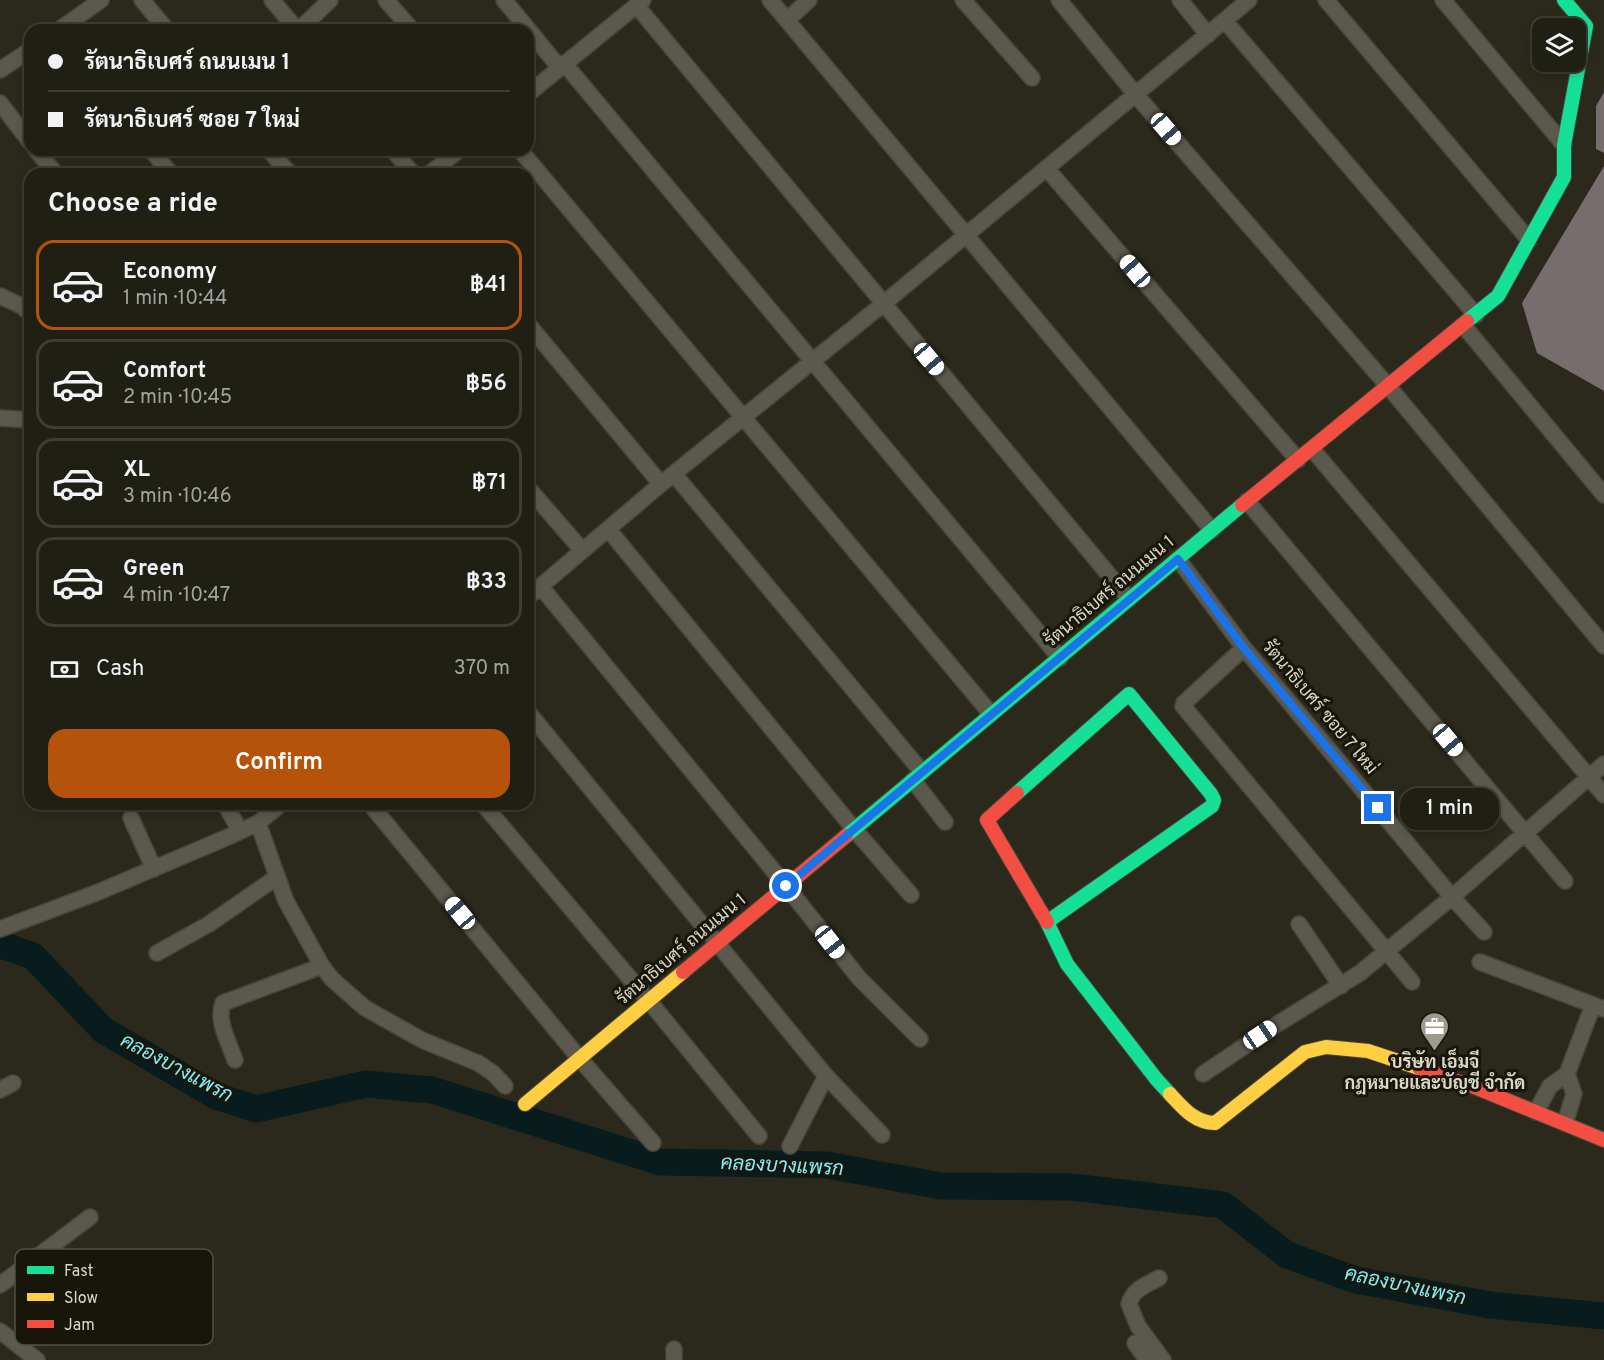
<!DOCTYPE html>
<meta charset="utf-8">
<style>
:root{--surface:#201f14;--page:#28271d;--text:#f1f3f6;--muted:#a2a2a0;--line:#3d3d34;--accent:#b45309}
body{margin:0;font-family:Overpass,Sarabun,sans-serif;background:var(--page);color:var(--text);height:100vh;display:flex;flex-direction:column;font-size:22px;white-space:nowrap}
*{box-sizing:border-box;margin:0}
p{font-size:20px;color:var(--muted)}
.icon{flex:none;width:33px;height:33px;fill:none;stroke:currentColor;stroke-width:2;stroke-linecap:round;stroke-linejoin:round}
.map{position:relative;flex:1;overflow:hidden}
.side{position:absolute;left:24px;top:168px;width:510px;height:642px;display:flex;flex-direction:column;background:var(--surface);border-radius:18px;box-shadow:0 3px 9px #0003,0 0 0 2px var(--line)}
.side>*{flex:none}
.top-card{position:absolute;left:24px;top:24px;width:510px;height:132px;border-radius:18px;box-shadow:0 3px 9px #0003,0 0 0 2px var(--line);display:grid;align-content:center;height:132px;padding:0 24px;background:var(--surface)}
.tools{position:absolute;left:1532px;top:18px;display:grid;gap:12px}
.tools a{display:grid;place-items:center;width:54px;height:54px;border-radius:12px;background:var(--surface);box-shadow:0 3px 9px #0003,0 0 0 2px var(--line);font-size:30px}
.end{position:absolute;width:27px;height:27px;margin:-14px;border:8px solid #1a73e8;background:#fff;box-shadow:0 0 0 3px #fff}
.from{border-radius:50%}
.bubble{position:absolute;height:42px;border-radius:18px;background:var(--surface);box-shadow:0 3px 9px #0003,0 0 0 2px var(--line);font-size:20px;font-weight:600;line-height:42px;text-align:center}
.car{position:absolute;width:18px;height:36px;margin:-18px -9px;border-radius:8px;box-shadow:0 0 4px 2px #0007;background:linear-gradient(#fff 24%,#345 0 40%,#fff 0 76%,#345 0 86%,#fff 0)}
.top-card b{display:flex;align-items:center;gap:21px;height:57px;font-size:22px}
.top-card b+b{border-top:2px solid var(--line)}
.top-card i{width:15px;height:15px;background:var(--text)}
ul{padding:0;list-style:none}
li{display:flex;align-items:center;gap:18px;height:90px;margin:0 12px 9px;padding:0 12px;border:3px solid var(--line);border-radius:18px}
li div{flex:1}
li b{display:block;font-size:22px}
li em{font-style:normal;font-weight:600}
li.current{border-color:var(--accent)}
li>.icon{width:54px;height:54px;stroke-width:1.5}
h2{padding:0 24px;font-size:27px;line-height:72px}
.pay{display:flex;align-items:center;gap:15px;height:66px;padding:0 24px;font-size:22px}
.pay p{margin-inline-start:auto}
.cta{display:flex;gap:12px;margin-top:auto;padding:12px 24px}
.cta a{flex:1;height:69px;border-radius:18px;background:var(--accent);color:#fff;font-size:24px;font-weight:600;line-height:69px;text-align:center}
.map>svg:first-child{display:block}
.lines{fill:none;stroke-linecap:round;stroke-linejoin:round}
.river{stroke:#081c1d;stroke-width:27}
.building{fill:#766d6e}
.street-casing{stroke:#474539;stroke-width:18}
.fast-casing{stroke:#474539;stroke-width:16}
.slow-casing{stroke:#474539;stroke-width:16}
.jam-casing{stroke:#474539;stroke-width:16}
.street{stroke:#5b584e;stroke-width:15}
.fast{stroke:#16e098;stroke-width:14}
.slow{stroke:#ffcf43;stroke-width:14}
.jam{stroke:#f24e42;stroke-width:14}
.route{stroke:#1a73e8;stroke-width:8}
.labels{text-anchor:middle;dominant-baseline:central;stroke-width:6;stroke-linejoin:round;paint-order:stroke}
.street-label{font-size:18px;fill:#dbd8c9;stroke:#18150b}
.poi-label{font-size:18px;font-weight:bold;fill:#dbd8c9;stroke:#18150b}
.water-label{font-size:20px;font-style:italic;fill:#81edf8;stroke:#18150b}
.key{fill:#18150b;stroke:#525044;stroke-width:1.5}
.key-label{font-size:16px;fill:#dbd8c9}
</style>
<div class="map">
<svg width="1604" height="1360" viewBox="0 0 1604 1360">
<rect width="100%" height="100%" fill="#2b291b"/>
<g class="lines">
<path class="river" d="M 0,946 L 5,946 L 33,956 L 103,1030 L 216,1096 L 256,1109 L 366,1084 L 432,1090 L 660,1162 L 827,1165 L 941,1186 L 1072,1187 L 1223,1205 L 1287,1255 L 1356,1280 L 1490,1305 L 1604,1316"/>
</g>
<path class="building" d="M 1604,92 L 1604,153 L 1596,149 L 1596,106 Z
M 1604,166 L 1604,391 L 1537,353 L 1522,303 Z"/>
<g class="lines">
<defs>
<path id="street" d="M 142,0 L 167,30
M 272,0 L 297,30
M 386,0 L 412,30
M 504,0 L 559,67
M 770,0 L 1212,530
M 963,0 L 1032,78
M 1059,0 L 1136,95 L 1388,386 L 1604,646
M 1180,0 L 1208,35
M 1326,0 L 1529,240
M 1443,0 L 1564,145
M 636,5 L 1129,599
M 787,20 L 809,0
M 1225,21 L 1476,315
M 59,30 L 101,0
M 299,30 L 330,0
M 564,63 L 1060,658
M 0,70 L 30,50
M 528,94 L 643,0
M 0,103 L 30,142
M 36,150 L 56,174
M 151,150 L 171,174
M 269,150 L 290,174
M 393,150 L 413,174
M 520,150 L 991,714
M 1047,169 L 1298,460
M 429,174 L 459,150
M 0,296 L 22,306 L 30,314
M 528,324 L 661,484
M 1463,325 L 1604,495
M 0,418 L 30,420
M 1312,449 L 1604,795
M 674,474 L 922,772
M 528,488 L 582,550
M 1247,501 L 1565,881
M 608,529 L 854,829 L 911,895
M 1178,559 L 1244,648 L 1452,897 L 1484,932
M 541,587 L 786,886 L 859,978 L 920,1039
M 528,597 L 661,484 L 883,304 L 1249,0
M 1244,648 L 1184,703 L 1183,706 L 1412,982
M 528,712 L 826,1076 L 790,1146
M 913,780 L 945,822
M 225,804 L 240,831
M 281,804 L 258,823 L 286,901 L 322,966 L 332,979 L 365,1008 L 422,1040 L 478,1063 L 493,1073 L 505,1086
M 370,804 L 580,1059 L 653,1143
M 483,804 L 649,1001 L 759,1136
M 131,818 L 154,869
M 1299,924 L 1341,986
M 0,929 L 96,893 L 228,837 L 258,823
M 157,953 L 209,924 L 277,877
M 1480,962 L 1604,1009
M 235,1060 C 229,1043 216,1020 223,1003 L 322,966
M 1203,1074 L 1279,1023 L 1360,973 L 1452,897 L 1604,764
M 826,1076 L 882,1135
M 0,1090 L 13,1083
M 1536,1112 L 1550,1086 L 1567,1074 L 1593,1005
M 1565,1123 L 1574,1094 L 1567,1074
M 1159,1278 C 1146,1285 1133,1289 1129,1304 L 1138,1326 L 1163,1360
M 0,1285 L 90,1217
M 0,1331 L 37,1360
M 1135,1343 L 1147,1360
M 674,1349 L 674,1360"/>
<path id="fast" d="M 1467,321 L 1498,296 L 1564,177 L 1564,145 L 1586,26 L 1564,0
M 1017,793 L 1129,694 L 1211,794 L 1214,800 L 1212,806 L 1047,922 L 1067,964 L 1157,1080 L 1170,1094
M 846,836 L 1242,505"/>
<path id="slow" d="M 1170,1094 C 1183,1108 1195,1123 1215,1123 L 1305,1052 L 1326,1047 L 1368,1051 L 1419,1068
M 525,1104 L 683,972"/>
<path id="jam" d="M 1242,505 L 1467,321
M 1017,793 L 987,820 L 1047,922
M 683,972 L 846,836
M 1419,1068 L 1477,1088 L 1604,1140"/>
</defs>
<use href="#street" class="street-casing"/>
<use href="#fast" class="fast-casing"/>
<use href="#slow" class="slow-casing"/>
<use href="#jam" class="jam-casing"/>
<use href="#street" class="street"/>
<use href="#fast" class="fast"/>
<use href="#slow" class="slow"/>
<use href="#jam" class="jam"/>
</g>
<g class="lines">
<path class="route" d="M 786,886 L 1178,559 L 1244,648 L 1378,808"/>
</g>
<defs>
<symbol id="office-pin" viewBox="-11 -11 22 30"><path d="M0 17L-7.5 6A9.5 9.5 0 1 1 7.5 6Z" fill="#9d9b8c" stroke="#18150b"/><path d="M-6-3h4V-5.5h4V-3h4V5H-6ZM-1-4.5V-3h2v-1.5ZM-6 0V1H6V0Z" fill="#fff"/></symbol>
</defs>
<g fill-rule="evenodd">
<use href="#office-pin" x="1418" y="1010" width="33" height="45"/>
</g>
<g class="labels">
<g class="street-label">
<text transform="translate(1110 592) rotate(-40)">รัตนาธิเบศร์ ถนนเมน 1</text>
<text transform="translate(1319 708) rotate(50)">รัตนาธิเบศร์ ซอย 7 ใหม่</text>
<text transform="translate(682 950) rotate(-40)">รัตนาธิเบศร์ ถนนเมน 1</text>
</g>
<g class="poi-label">
<text x="1435" y="1063">บริษัท เอ็มจี<tspan x="1435" dy="21">กฎหมายและบัญชี จำกัด</tspan></text>
</g>
<g class="water-label">
<text transform="translate(176 1069) rotate(28)">คลองบางแพรก</text>
<text transform="translate(782 1167) rotate(3)">คลองบางแพรก</text>
<text transform="translate(1405 1287) rotate(12)">คลองบางแพรก</text>
</g>
</g>
<rect x="15" y="1249" width="198" height="96" rx="9" class="key"/>
<rect x="27" y="1266" width="27" height="8" fill="#16e098"/>
<rect x="27" y="1293" width="27" height="8" fill="#ffcf43"/>
<rect x="27" y="1320" width="27" height="8" fill="#f24e42"/>
<g class="key-label">
<text x="64" y="1276">Fast</text>
<text x="64" y="1303">Slow</text>
<text x="64" y="1330">Jam</text>
</g>
</svg>
<div class="tools">
<a><svg class="icon" aria-label="layers" viewBox="0 0 24 24"><path d="M12 4l9 5-9 5-9-5zM3 14l9 5 9-5"/></svg></a>
</div>
<i class="end from" style="left:786px;top:886px"></i>
<i class="end" style="left:1378px;top:808px"></i>
<div class="bubble" style="left:1400px;top:788px;width:99px">1 min</div>
<i class="car" style="left:1166px;top:129px;rotate:139deg"></i>
<i class="car" style="left:1135px;top:271px;rotate:319deg"></i>
<i class="car" style="left:929px;top:359px;rotate:140deg"></i>
<i class="car" style="left:1448px;top:740px;rotate:140deg"></i>
<i class="car" style="left:460px;top:913px;rotate:320deg"></i>
<i class="car" style="left:830px;top:942px;rotate:142deg"></i>
<i class="car" style="left:1260px;top:1035px;rotate:56deg"></i>
<div class="top-card">
<b><i class="from"></i>รัตนาธิเบศร์ ถนนเมน 1</b>
<b><i></i>รัตนาธิเบศร์ ซอย 7 ใหม่</b>
</div>
<section class="side">
<h2>Choose a ride</h2>
<ul>
<li class="current"><svg class="icon" aria-label="car" viewBox="0 0 24 24"><path d="M5 17H2v-5l4-1 3-4h7l3 4 3 1v5h-3M9 17h6M6 11h13"/><circle cx="7" cy="17" r="2"/><circle cx="17" cy="17" r="2"/></svg><div><b>Economy</b><p>1 min · 10:44</p></div><em>฿41</em></li>
<li><svg class="icon" aria-label="car" viewBox="0 0 24 24"><path d="M5 17H2v-5l4-1 3-4h7l3 4 3 1v5h-3M9 17h6M6 11h13"/><circle cx="7" cy="17" r="2"/><circle cx="17" cy="17" r="2"/></svg><div><b>Comfort</b><p>2 min · 10:45</p></div><em>฿56</em></li>
<li><svg class="icon" aria-label="car" viewBox="0 0 24 24"><path d="M5 17H2v-5l4-1 3-4h7l3 4 3 1v5h-3M9 17h6M6 11h13"/><circle cx="7" cy="17" r="2"/><circle cx="17" cy="17" r="2"/></svg><div><b>XL</b><p>3 min · 10:46</p></div><em>฿71</em></li>
<li><svg class="icon" aria-label="car" viewBox="0 0 24 24"><path d="M5 17H2v-5l4-1 3-4h7l3 4 3 1v5h-3M9 17h6M6 11h13"/><circle cx="7" cy="17" r="2"/><circle cx="17" cy="17" r="2"/></svg><div><b>Green</b><p>4 min · 10:47</p></div><em>฿33</em></li>
</ul>
<div class="pay"><svg class="icon" aria-label="cash" viewBox="0 0 24 24"><path d="M3 7h18v10H3z"/><circle cx="12" cy="12" r="2"/></svg>Cash<p>370 m</p></div>
<div class="cta"><a>Confirm</a></div>
</section>
</div>
